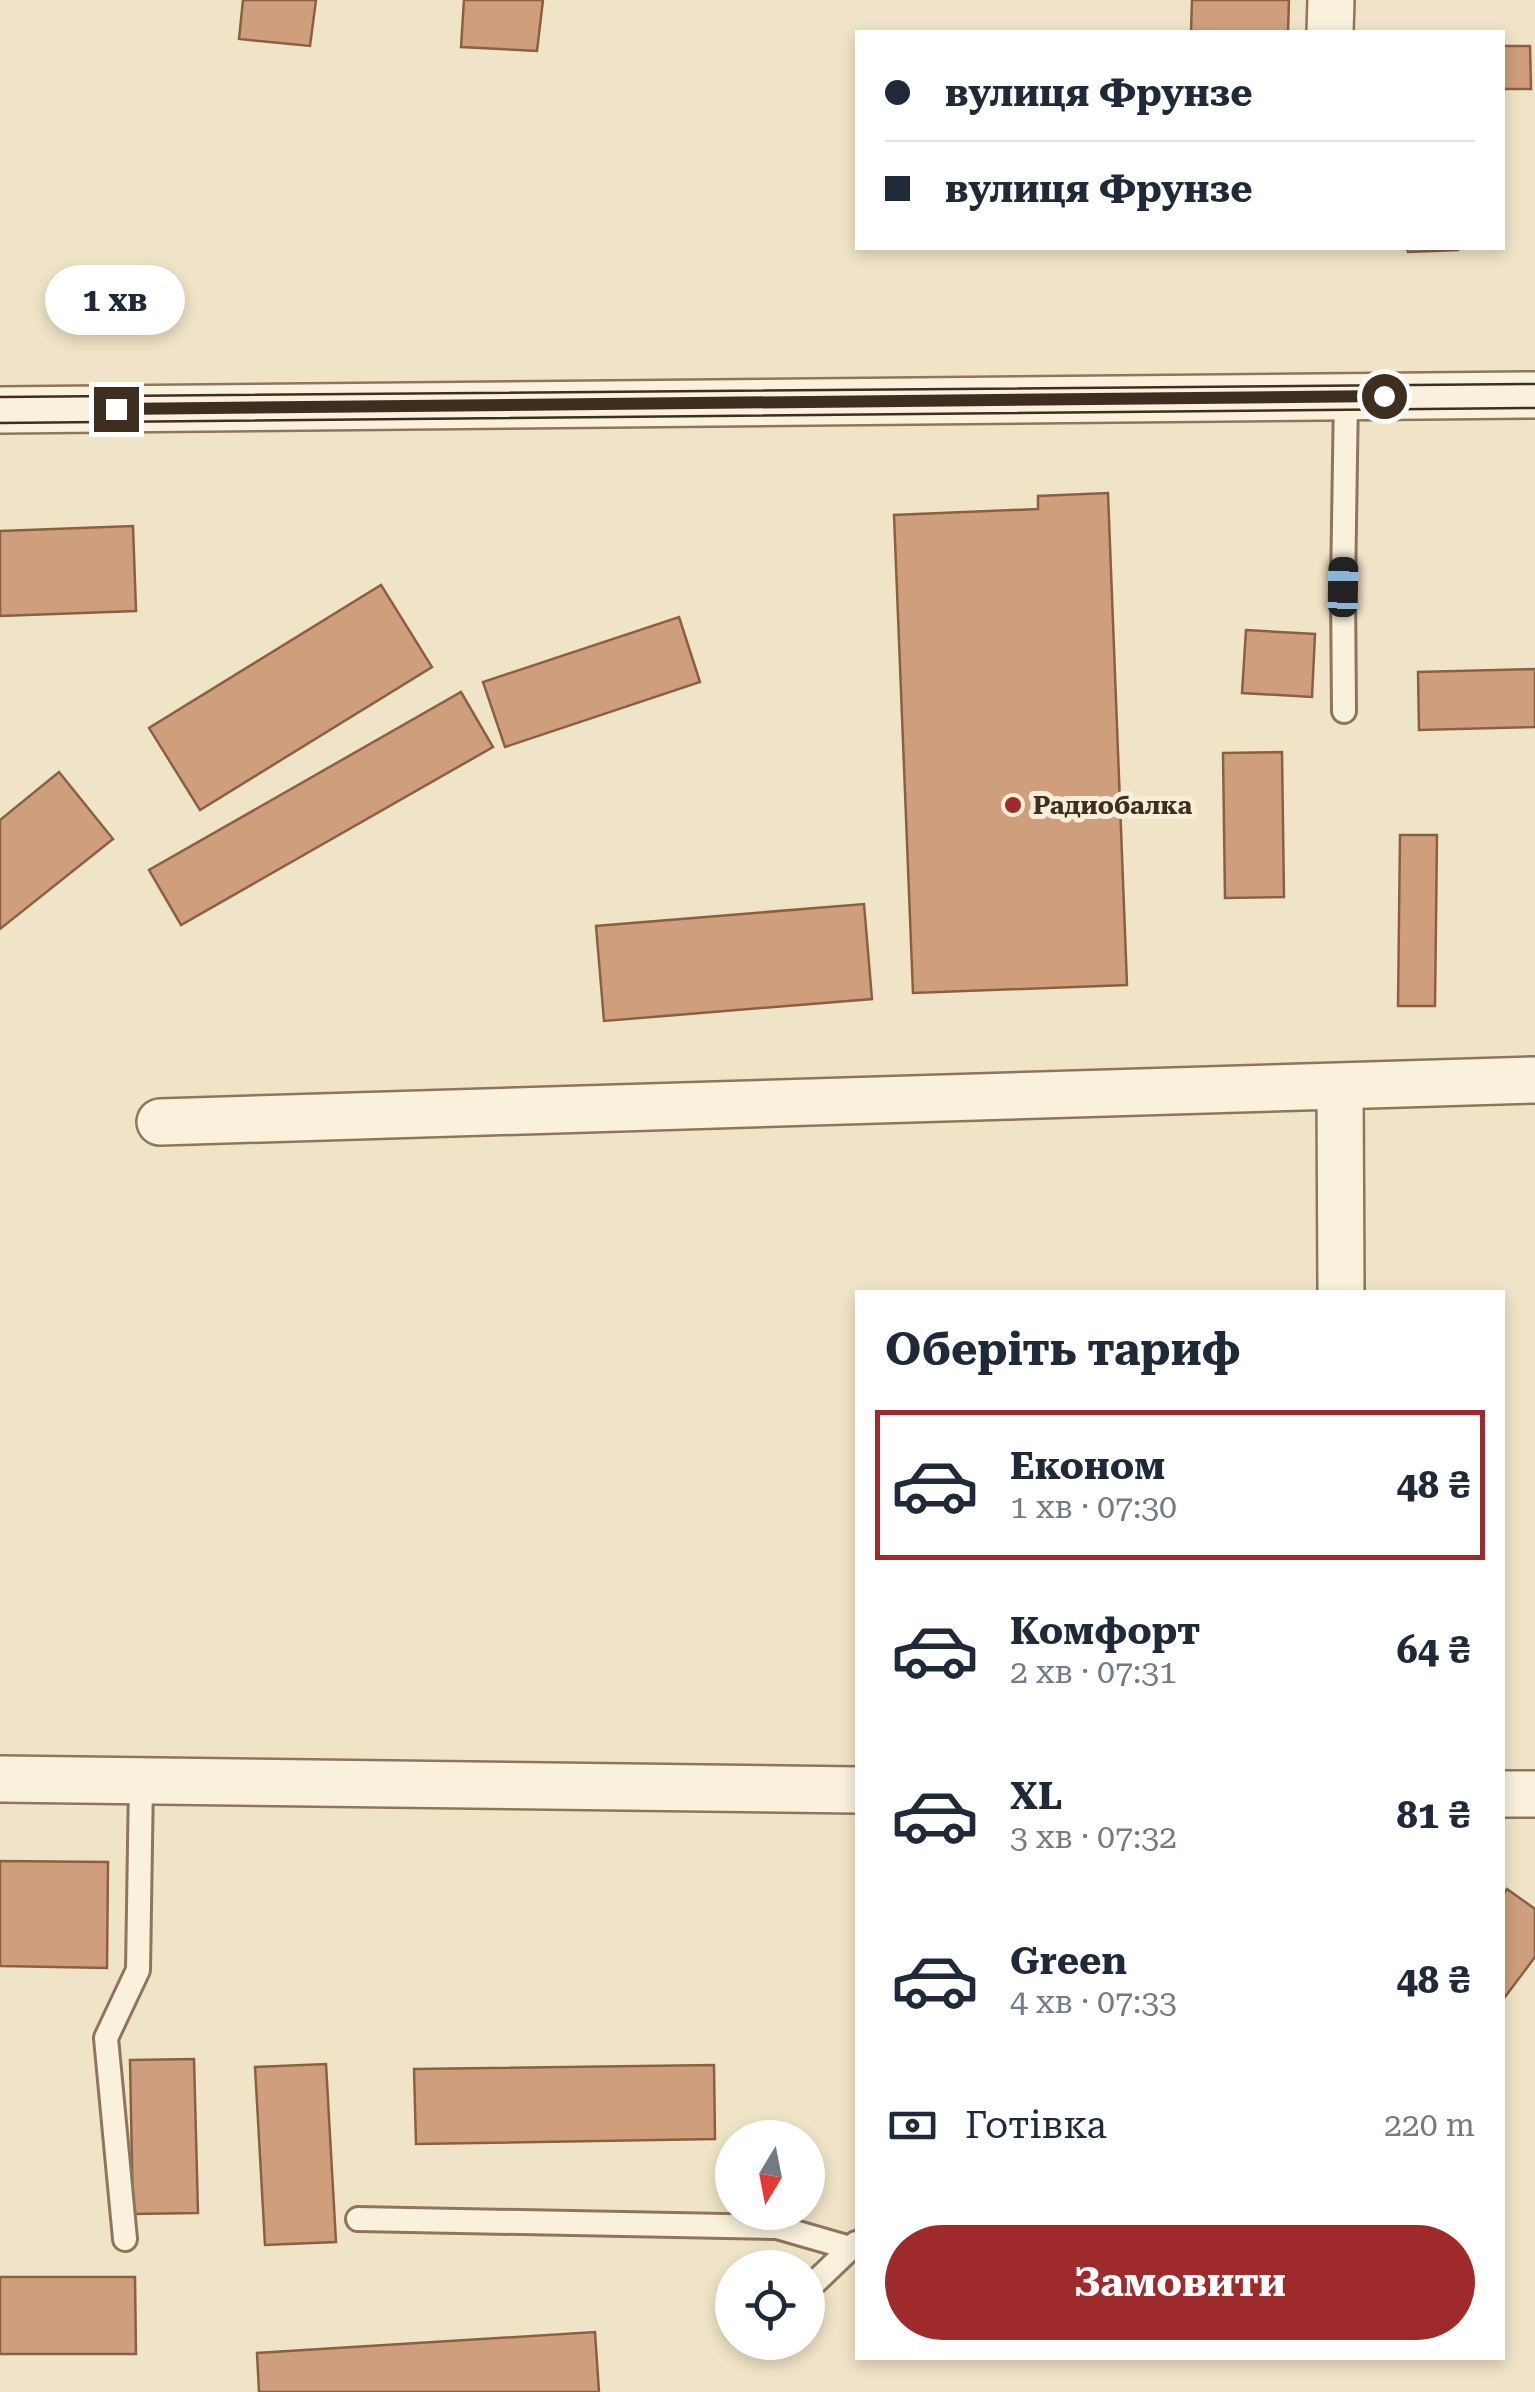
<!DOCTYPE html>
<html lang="uk">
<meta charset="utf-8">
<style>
:root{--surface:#fff;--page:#f2f2f3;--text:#1f2937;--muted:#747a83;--line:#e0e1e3;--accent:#9e2a2b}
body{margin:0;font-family:"Roboto Serif",serif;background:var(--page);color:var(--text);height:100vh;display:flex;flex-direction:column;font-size:38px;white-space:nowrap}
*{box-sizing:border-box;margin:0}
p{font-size:32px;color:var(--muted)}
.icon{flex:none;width:55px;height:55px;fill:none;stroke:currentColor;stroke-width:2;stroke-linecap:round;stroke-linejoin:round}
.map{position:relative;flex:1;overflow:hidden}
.drawer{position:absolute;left:855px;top:1290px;width:650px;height:1070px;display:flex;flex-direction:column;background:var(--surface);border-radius:0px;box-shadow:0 5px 15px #0003}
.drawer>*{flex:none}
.banner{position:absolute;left:855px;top:30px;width:650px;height:220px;border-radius:0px;box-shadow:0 5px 15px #0003;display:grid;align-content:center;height:220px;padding:0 30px;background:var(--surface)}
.needle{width:65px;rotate:190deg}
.buttons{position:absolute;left:715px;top:2120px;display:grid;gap:20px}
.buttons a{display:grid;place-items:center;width:110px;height:110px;border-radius:50%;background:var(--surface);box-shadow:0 5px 15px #0003;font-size:50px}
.end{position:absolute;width:45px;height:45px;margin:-22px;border:12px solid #3d2e20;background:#fff;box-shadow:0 0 0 5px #fff}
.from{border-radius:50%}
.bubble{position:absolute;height:70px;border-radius:35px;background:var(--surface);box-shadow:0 5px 15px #0003;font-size:32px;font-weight:700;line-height:70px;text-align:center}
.car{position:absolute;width:30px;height:60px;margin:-30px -15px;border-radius:12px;box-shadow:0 0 8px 2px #0007;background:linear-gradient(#222 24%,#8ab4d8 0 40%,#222 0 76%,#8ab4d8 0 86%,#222 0)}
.banner b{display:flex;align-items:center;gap:35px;height:95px;font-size:38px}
.banner b+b{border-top:2px solid var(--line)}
.banner i{width:25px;height:25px;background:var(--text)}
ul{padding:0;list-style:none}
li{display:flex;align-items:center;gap:30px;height:150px;margin:0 20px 15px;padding:0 10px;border:5px solid transparent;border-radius:0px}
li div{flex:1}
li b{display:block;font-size:38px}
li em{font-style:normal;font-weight:700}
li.on{border-color:var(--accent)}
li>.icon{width:90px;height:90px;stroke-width:1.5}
h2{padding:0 30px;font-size:45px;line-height:120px}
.pay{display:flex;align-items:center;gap:25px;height:110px;padding:0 30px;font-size:38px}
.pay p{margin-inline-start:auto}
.cta{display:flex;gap:20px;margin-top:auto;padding:20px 30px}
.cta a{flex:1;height:115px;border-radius:60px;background:var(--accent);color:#fff;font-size:40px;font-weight:700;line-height:115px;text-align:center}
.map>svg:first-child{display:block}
.building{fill:#cf9f7d;stroke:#8d5f41;stroke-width:2.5}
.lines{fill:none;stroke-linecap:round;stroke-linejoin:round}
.service-casing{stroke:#8d765c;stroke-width:28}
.minor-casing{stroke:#8d765c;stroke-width:50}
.service{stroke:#faf1dc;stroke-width:22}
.minor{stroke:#faf1dc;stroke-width:45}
.tram{stroke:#3d2e20;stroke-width:2.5}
.route{stroke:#3d2e20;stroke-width:12}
.poi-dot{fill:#9e2a2b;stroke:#f7eed8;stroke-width:4}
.labels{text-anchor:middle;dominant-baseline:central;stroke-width:10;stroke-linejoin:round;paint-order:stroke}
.poi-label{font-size:25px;font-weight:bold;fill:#3d2e20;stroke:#f7eed8;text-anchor:start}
</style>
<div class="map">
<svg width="1535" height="2392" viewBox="0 0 1535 2392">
<rect width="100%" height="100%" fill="#f0e4c8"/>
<path class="building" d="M 243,0 L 316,0 L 310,46 L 239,39 Z
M 464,0 L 543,0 L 537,51 L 461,47 Z
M 1192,0 L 1289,0 L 1288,32 L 1191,32 Z
M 1502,46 L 1530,46 L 1531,89 L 1502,89 Z
M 1407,248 L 1458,248 L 1458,250 L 1408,252 Z
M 1108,493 L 1127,985 L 913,993 L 894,515 L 1038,509 L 1038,496 Z
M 133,526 L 136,611 L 0,616 L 0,531 Z
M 381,585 L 432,667 L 200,810 L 149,728 Z
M 679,617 L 700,682 L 505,747 L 483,682 Z
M 1246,630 L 1315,634 L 1312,697 L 1242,693 Z
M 1535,669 L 1535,727 L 1419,730 L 1418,672 Z
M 461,692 L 493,747 L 181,925 L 149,870 Z
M 1282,752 L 1284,897 L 1225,898 L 1223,753 Z
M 59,772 L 113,839 L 0,929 L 0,820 Z
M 1400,835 L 1437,835 L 1435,1006 L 1398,1006 Z
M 864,904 L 872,999 L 604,1021 L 596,926 Z
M 0,1861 L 108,1862 L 107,1968 L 0,1966 Z
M 1507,1889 L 1535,1909 L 1535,1957 L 1502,2001 L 1502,1896 Z
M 194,2059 L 198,2213 L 133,2214 L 130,2060 Z
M 326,2064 L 336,2242 L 265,2245 L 255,2067 Z
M 714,2065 L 715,2139 L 416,2144 L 414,2069 Z
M 0,2277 L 135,2277 L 136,2354 L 0,2354 Z
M 595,2332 L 599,2392 L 259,2392 L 257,2353 Z"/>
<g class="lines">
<defs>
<path id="service" d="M 1344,711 L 1343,587 L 1346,396
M 358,2219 L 777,2227 L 850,2248
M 125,2239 L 106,2038 L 138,1970 L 141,1781
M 808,2289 L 856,2243"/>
<path id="minor" d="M 1330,32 L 1331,0
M 0,410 L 1535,395
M 1340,1086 L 1341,1292
M 160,1122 L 1535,1080
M 0,1779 L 858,1790
M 1502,1794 L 1535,1794"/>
</defs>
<use href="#service" class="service-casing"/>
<use href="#minor" class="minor-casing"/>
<use href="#service" class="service"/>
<use href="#minor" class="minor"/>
<path class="tram" d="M 0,397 L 1535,384
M 0,423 L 1535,408"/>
</g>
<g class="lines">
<path class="route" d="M 116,409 L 1384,396"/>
</g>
<circle class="poi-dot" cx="1013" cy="805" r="10"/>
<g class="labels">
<g class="poi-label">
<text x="1033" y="805">Радиобалка</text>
</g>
</g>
</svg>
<div class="buttons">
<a><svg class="needle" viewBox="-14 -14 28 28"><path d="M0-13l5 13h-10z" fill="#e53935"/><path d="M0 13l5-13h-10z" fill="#747a83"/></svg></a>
<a><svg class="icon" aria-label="locate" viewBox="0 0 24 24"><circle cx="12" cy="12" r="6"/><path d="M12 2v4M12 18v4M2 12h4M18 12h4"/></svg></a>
</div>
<i class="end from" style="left:1384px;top:396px"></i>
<i class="end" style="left:116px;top:409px"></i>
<div class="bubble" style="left:45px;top:265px;width:140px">1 хв</div>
<i class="car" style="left:1343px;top:587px;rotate:1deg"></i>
<div class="banner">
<b><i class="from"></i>вулиця Фрунзе</b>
<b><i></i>вулиця Фрунзе</b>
</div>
<section class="drawer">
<h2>Оберіть тариф</h2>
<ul>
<li class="on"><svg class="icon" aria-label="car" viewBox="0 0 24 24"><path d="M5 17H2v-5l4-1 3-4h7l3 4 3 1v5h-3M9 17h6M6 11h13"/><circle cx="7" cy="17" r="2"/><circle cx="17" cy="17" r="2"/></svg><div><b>Економ</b><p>1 хв · 07:30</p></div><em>48 ₴</em></li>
<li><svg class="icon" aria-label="car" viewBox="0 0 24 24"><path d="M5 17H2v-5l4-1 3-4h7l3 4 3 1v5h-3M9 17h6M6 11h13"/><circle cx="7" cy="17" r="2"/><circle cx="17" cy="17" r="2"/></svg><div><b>Комфорт</b><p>2 хв · 07:31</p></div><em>64 ₴</em></li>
<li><svg class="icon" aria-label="car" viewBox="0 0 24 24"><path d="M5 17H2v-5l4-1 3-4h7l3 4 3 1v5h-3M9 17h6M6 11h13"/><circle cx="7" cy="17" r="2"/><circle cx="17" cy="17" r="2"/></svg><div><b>XL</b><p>3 хв · 07:32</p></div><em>81 ₴</em></li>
<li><svg class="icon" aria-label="car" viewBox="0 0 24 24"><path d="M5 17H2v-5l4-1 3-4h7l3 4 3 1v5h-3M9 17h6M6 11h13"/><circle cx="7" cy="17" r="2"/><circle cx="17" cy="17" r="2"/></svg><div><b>Green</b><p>4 хв · 07:33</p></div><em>48 ₴</em></li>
</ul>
<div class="pay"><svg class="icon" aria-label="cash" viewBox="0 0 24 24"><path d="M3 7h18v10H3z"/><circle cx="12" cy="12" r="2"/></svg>Готівка<p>220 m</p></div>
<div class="cta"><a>Замовити</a></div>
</section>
</div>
